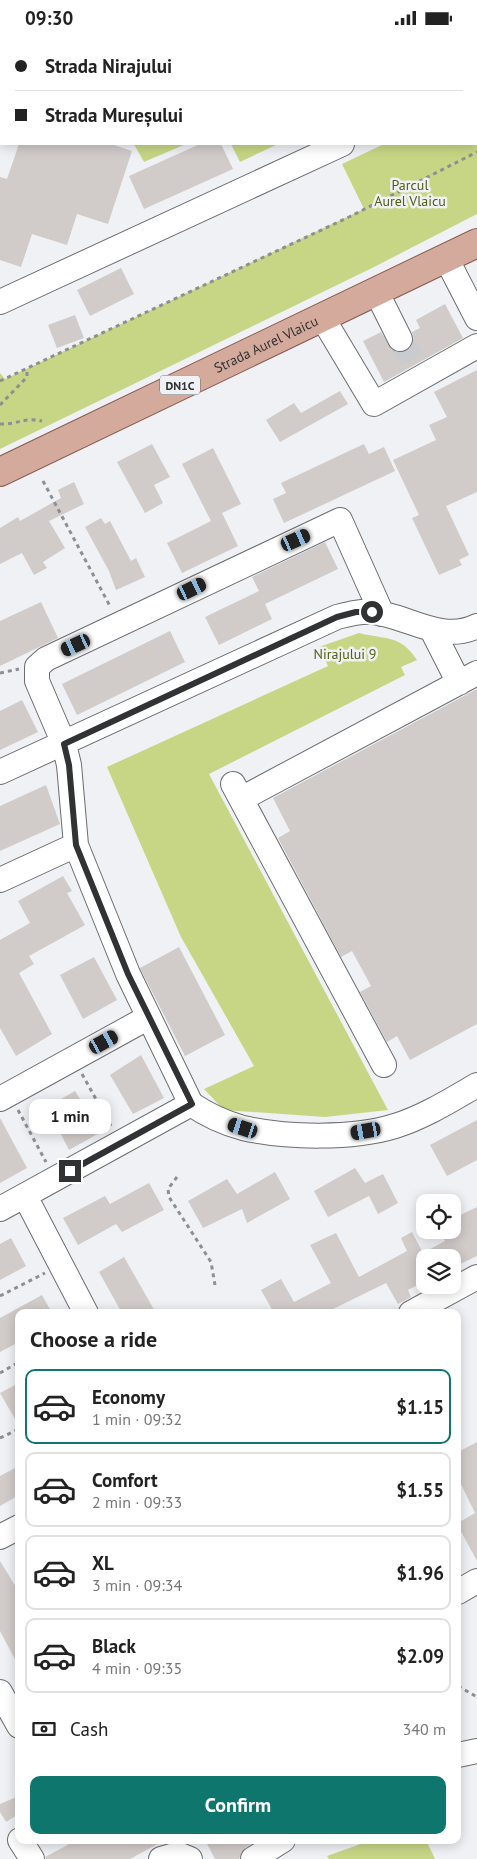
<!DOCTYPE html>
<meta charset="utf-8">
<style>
:root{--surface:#fff;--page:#f6f6f6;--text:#222;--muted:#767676;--line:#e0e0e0;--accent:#0f766e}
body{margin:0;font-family:"PT Sans",sans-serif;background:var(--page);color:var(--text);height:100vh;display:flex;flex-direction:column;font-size:19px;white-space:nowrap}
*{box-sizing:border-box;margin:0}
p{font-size:16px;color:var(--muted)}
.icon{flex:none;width:28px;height:28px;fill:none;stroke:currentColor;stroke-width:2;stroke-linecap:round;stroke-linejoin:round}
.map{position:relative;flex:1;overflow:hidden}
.side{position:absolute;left:15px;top:1274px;width:446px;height:535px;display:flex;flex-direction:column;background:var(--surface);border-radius:10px;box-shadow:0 2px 12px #0003}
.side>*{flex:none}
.top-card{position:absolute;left:0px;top:0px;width:478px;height:110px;box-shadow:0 2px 12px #0003;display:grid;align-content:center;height:110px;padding:0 15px;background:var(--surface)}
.controls{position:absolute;left:416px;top:1159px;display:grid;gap:10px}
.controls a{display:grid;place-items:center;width:45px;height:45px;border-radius:10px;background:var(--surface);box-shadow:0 2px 12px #0003;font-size:25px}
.end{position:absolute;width:22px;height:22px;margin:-11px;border:6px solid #313233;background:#fff;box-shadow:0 0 0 2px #fff}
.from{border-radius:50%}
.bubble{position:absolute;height:35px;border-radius:10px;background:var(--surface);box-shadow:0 2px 12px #0003;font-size:16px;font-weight:600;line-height:35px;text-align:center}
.car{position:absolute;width:15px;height:30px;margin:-15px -8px;border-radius:6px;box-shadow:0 0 4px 1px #0007;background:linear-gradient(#222 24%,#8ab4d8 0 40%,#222 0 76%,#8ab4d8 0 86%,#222 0)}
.top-card b{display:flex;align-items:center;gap:18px;height:48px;font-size:19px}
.top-card b+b{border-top:1px solid var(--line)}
.top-card i{width:12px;height:12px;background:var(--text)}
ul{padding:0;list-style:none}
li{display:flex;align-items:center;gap:15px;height:75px;margin:0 10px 8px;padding:0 5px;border:2px solid var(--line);border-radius:10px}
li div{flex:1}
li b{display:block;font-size:19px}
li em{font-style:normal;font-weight:600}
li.on{border-color:var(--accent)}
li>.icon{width:45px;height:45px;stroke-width:1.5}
h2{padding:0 15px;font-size:22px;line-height:60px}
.pay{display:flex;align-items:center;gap:12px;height:55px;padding:0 15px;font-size:19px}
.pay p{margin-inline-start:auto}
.cta{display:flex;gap:10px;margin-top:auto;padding:10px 15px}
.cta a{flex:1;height:58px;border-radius:10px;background:var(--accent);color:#fff;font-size:20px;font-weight:600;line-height:58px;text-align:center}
.status{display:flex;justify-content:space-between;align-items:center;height:35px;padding:0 25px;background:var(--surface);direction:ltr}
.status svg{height:14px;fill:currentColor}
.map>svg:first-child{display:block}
.green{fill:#c7d685}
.building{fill:#d1cbca}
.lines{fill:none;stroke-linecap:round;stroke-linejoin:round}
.minor-tunnel{stroke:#c9cbce;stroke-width:24;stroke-dasharray:24 12;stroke-linecap:butt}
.minor-casing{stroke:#6b6d71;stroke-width:26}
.major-casing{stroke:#895b4e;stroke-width:30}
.path{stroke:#8e8f92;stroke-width:3;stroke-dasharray:4 4;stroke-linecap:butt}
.minor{stroke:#fff;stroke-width:24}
.major{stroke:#d4aa9d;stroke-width:28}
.route{stroke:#313233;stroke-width:6}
.labels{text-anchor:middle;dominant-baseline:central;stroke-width:5;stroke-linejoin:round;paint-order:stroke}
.shield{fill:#eff1f5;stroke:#6a6b6d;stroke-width:1}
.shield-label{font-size:12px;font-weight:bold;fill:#313233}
.park-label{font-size:14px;fill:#545e17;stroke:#eff1f5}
.street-label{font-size:14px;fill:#313233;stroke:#eff1f5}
</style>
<div class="status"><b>09:30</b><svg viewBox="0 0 49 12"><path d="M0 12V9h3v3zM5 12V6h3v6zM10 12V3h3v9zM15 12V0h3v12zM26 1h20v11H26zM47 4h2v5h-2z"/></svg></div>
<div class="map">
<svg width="477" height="1824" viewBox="0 0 477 1824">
<rect width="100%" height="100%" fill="#eff1f5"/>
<path class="green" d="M 234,0 L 477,0 L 477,16 L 476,1 L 230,1 Z
M 477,62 L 477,179 L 374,232 L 0,414 L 0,338 L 5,344 L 364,174 L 342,129 L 384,109 L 476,109 Z
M 134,109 L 186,109 L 144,127 Z
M 231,109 L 278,109 L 240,127 Z
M 359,598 C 386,605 400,599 417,625 L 401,632 L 405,640 L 209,739 L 388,1075 L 325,1082 L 224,1075 L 204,1054 L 254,1031 L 181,902 L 107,732 L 328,631 L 319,612 Z
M 372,1805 L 426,1805 L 435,1824 L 329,1824 L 327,1821 Z"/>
<path class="building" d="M 19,109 L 111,109 L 132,116 L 108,189 L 77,179 L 67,210 L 32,199 L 21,232 L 0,225 L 0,142 L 7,144 Z
M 200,109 L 221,109 L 233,134 L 144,174 L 129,141 Z
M 121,233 L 134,259 L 90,281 L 77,255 Z
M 445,269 L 463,303 L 384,347 L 363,306 L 381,297 L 392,315 L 399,318 L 406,316 L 411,312 L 414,305 L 412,297 L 420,293 L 416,285 Z
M 75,280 L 84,303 L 57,313 L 48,290 Z
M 477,335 L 477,457 L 446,471 L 469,520 L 459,525 L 462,530 L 439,540 L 412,483 L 419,480 L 393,425 L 436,405 L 429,390 L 447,382 L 434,357 Z
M 340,356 L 348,369 L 280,407 L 266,385 L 294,368 L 301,378 Z
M 152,409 L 170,442 L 154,450 L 163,468 L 145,478 L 117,427 Z
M 364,409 L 369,419 L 384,412 L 395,436 L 284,488 L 273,464 L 286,458 L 281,448 Z
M 213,413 L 241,469 L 222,478 L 238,511 L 182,538 L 167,508 L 211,486 L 182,429 Z
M 74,447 L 84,469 L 49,486 L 65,513 L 43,527 L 47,533 L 34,540 L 22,518 L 0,529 L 0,493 L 18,482 L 20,486 L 61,463 L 58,455 Z
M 101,483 L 105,489 L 110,486 L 131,526 L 136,523 L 145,542 L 116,555 L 109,536 L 85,492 Z
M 325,507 L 338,534 L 265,569 L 272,584 L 219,610 L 205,582 L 259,556 L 252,542 Z
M 41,567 L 58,603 L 0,631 L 0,586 Z
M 170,596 L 185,627 L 77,680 L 62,649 Z
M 477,654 L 477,989 L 410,1025 L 397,1001 L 387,1007 L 360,957 L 371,951 L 352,916 L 341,922 L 278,803 L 290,796 L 273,763 Z
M 22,665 L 38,697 L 0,715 L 0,676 Z
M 46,750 L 60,789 L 0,816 L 0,771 Z
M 63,841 L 72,856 L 67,858 L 85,890 L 29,921 L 34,929 L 19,938 L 52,999 L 16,1021 L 0,993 L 0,905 L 30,888 L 18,866 Z
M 179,912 L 225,1000 L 185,1021 L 140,933 Z
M 94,922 L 117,965 L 83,984 L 60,940 Z
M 141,1020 L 164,1063 L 133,1079 L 110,1040 Z
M 75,1056 L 101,1097 L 69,1115 L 47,1072 Z
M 0,1083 L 27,1133 L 0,1148 Z
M 477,1085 L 477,1125 L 447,1141 L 430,1110 Z
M 355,1133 L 365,1148 L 383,1139 L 398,1168 L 378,1179 L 369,1161 L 328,1182 L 314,1156 Z
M 275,1137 L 290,1164 L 247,1188 L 242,1174 L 203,1193 L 188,1166 L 227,1144 L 237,1159 Z
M 149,1148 L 164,1175 L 122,1197 L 116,1189 L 78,1210 L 63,1183 L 105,1161 L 110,1169 Z
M 477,1172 L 477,1221 L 458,1230 L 454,1222 L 425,1222 L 425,1246 L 408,1255 L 411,1262 L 398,1269 L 386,1248 L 325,1278 L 274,1278 L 261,1255 L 281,1244 L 294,1267 L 331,1248 L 310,1210 L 336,1198 L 359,1242 L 407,1216 L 401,1203 L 412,1197 L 423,1218 L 445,1206 L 440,1195 L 452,1195 L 452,1184 Z
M 11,1203 L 26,1231 L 0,1245 L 0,1209 Z
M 124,1222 L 156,1278 L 122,1278 L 99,1237 Z
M 42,1260 L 52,1278 L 19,1278 L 19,1307 L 0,1317 L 0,1283 Z
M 19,1348 L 19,1391 L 0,1358 Z
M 477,1407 L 477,1526 L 458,1491 L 458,1488 L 475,1478 L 458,1443 L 458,1417 Z
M 19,1431 L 19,1460 L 0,1471 L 0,1441 Z
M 0,1526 L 19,1557 L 19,1632 L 0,1596 Z
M 19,1761 L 19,1779 L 6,1787 L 0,1777 L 0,1769 Z
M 77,1805 L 165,1805 L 130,1824 L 46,1824 L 45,1822 Z
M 205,1805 L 257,1805 L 245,1813 L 239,1824 L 215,1824 Z"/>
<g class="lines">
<path class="minor-tunnel" d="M 400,304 L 416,333"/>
<defs>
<path id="minor" d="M 164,0 L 164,1
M 183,1 L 188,0
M 476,47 L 477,46
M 0,63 L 1,63
M 446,223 L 477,283
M 376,256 L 400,304
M 0,267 L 342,109
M 322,282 L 374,369 L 477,311
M 382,579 L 340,485 L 46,624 L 37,632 L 37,646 L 64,709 L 69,730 L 76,810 L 128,939 L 191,1069 C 207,1080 225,1088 243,1093 C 286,1103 353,1104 395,1091 C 424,1082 451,1065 477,1050
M 432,595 L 459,648
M 0,737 L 337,582 C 349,579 360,576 372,577 C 407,580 441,609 477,591
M 233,749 L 384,1030
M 241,764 L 477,638
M 0,845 L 76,810
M 0,1064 L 149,982
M 25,1161 L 86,1278
M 0,1174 L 191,1069
M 411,1278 L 477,1242
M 0,1502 L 19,1492
M 458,1557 L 477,1546
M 0,1657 L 19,1691
M 458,1720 L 477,1716
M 20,1805 L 32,1824
M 161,1824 L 178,1819 L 190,1824
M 253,1824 L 283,1805"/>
<g id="major">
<path id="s1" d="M 0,437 L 477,208"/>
</g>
</defs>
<use href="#minor" class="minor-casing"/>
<use href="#major" class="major-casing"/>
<path class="path" d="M 0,346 L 349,182 L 477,117
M 0,370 L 27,342 L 27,333
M 0,389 C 17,390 23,382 42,386
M 43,446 L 111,573
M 0,638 L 19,634
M 82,1039 L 111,1091
M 18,1075 L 46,1127
M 177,1142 L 168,1154 L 169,1162 L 211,1227 L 215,1250
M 0,1261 L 45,1238
M 0,1338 L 19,1327
M 0,1403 L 19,1394
M 458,1651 L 477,1662"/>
<use href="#minor" class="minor"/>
<use href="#major" class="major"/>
</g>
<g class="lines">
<path class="route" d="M 70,1136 L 192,1069 L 128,939 L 76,810 L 69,730 L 64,709 L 337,582 L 356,577 L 372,577"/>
</g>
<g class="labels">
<rect class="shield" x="160" y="340.5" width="40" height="19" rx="4"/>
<g class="shield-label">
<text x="180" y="350">DN1C</text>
</g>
<g class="park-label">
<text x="410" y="150">Parcul<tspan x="410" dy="16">Aurel Vlaicu</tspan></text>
<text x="345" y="619">Nirajului 9</text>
</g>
<g class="street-label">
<text stroke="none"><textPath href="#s1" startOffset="295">Strada Aurel Vlaicu</textPath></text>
</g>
</g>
</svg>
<div class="controls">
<a><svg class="icon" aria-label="locate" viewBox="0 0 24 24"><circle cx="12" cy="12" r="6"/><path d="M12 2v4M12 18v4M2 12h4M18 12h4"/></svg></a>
<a><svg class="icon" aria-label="layers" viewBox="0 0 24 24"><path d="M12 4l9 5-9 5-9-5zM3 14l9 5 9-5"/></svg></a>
</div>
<i class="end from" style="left:372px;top:577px"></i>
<i class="end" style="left:70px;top:1136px"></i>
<div class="bubble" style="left:29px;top:1064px;width:82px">1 min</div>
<i class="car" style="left:296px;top:505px;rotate:66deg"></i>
<i class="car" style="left:192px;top:554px;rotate:64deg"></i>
<i class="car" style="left:76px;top:610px;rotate:245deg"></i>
<i class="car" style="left:104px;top:1007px;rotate:61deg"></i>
<i class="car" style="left:243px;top:1093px;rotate:288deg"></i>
<i class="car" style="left:366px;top:1096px;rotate:260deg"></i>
<div class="top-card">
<b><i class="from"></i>Strada Nirajului</b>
<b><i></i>Strada Mureșului</b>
</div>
<section class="side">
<h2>Choose a ride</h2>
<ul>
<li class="on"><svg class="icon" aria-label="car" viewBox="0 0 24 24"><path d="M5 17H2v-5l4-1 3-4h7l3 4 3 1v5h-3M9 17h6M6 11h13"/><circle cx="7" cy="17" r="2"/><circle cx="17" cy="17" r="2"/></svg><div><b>Economy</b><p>1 min · 09:32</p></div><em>$1.15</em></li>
<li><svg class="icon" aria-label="car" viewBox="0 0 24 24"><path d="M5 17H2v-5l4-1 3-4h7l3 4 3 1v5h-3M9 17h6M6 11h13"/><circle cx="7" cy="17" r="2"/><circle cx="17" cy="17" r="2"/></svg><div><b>Comfort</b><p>2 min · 09:33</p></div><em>$1.55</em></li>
<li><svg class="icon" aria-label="car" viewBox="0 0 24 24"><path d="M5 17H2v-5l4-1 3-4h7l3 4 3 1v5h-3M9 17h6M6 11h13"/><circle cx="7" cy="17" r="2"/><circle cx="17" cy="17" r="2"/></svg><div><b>XL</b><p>3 min · 09:34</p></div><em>$1.96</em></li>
<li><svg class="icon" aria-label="car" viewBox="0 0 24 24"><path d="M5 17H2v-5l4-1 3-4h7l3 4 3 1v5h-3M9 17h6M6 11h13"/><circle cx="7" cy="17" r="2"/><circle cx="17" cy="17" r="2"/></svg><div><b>Black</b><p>4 min · 09:35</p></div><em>$2.09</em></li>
</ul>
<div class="pay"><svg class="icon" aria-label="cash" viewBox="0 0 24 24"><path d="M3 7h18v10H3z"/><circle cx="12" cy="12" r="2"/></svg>Cash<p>340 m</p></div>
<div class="cta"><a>Confirm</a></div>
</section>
</div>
